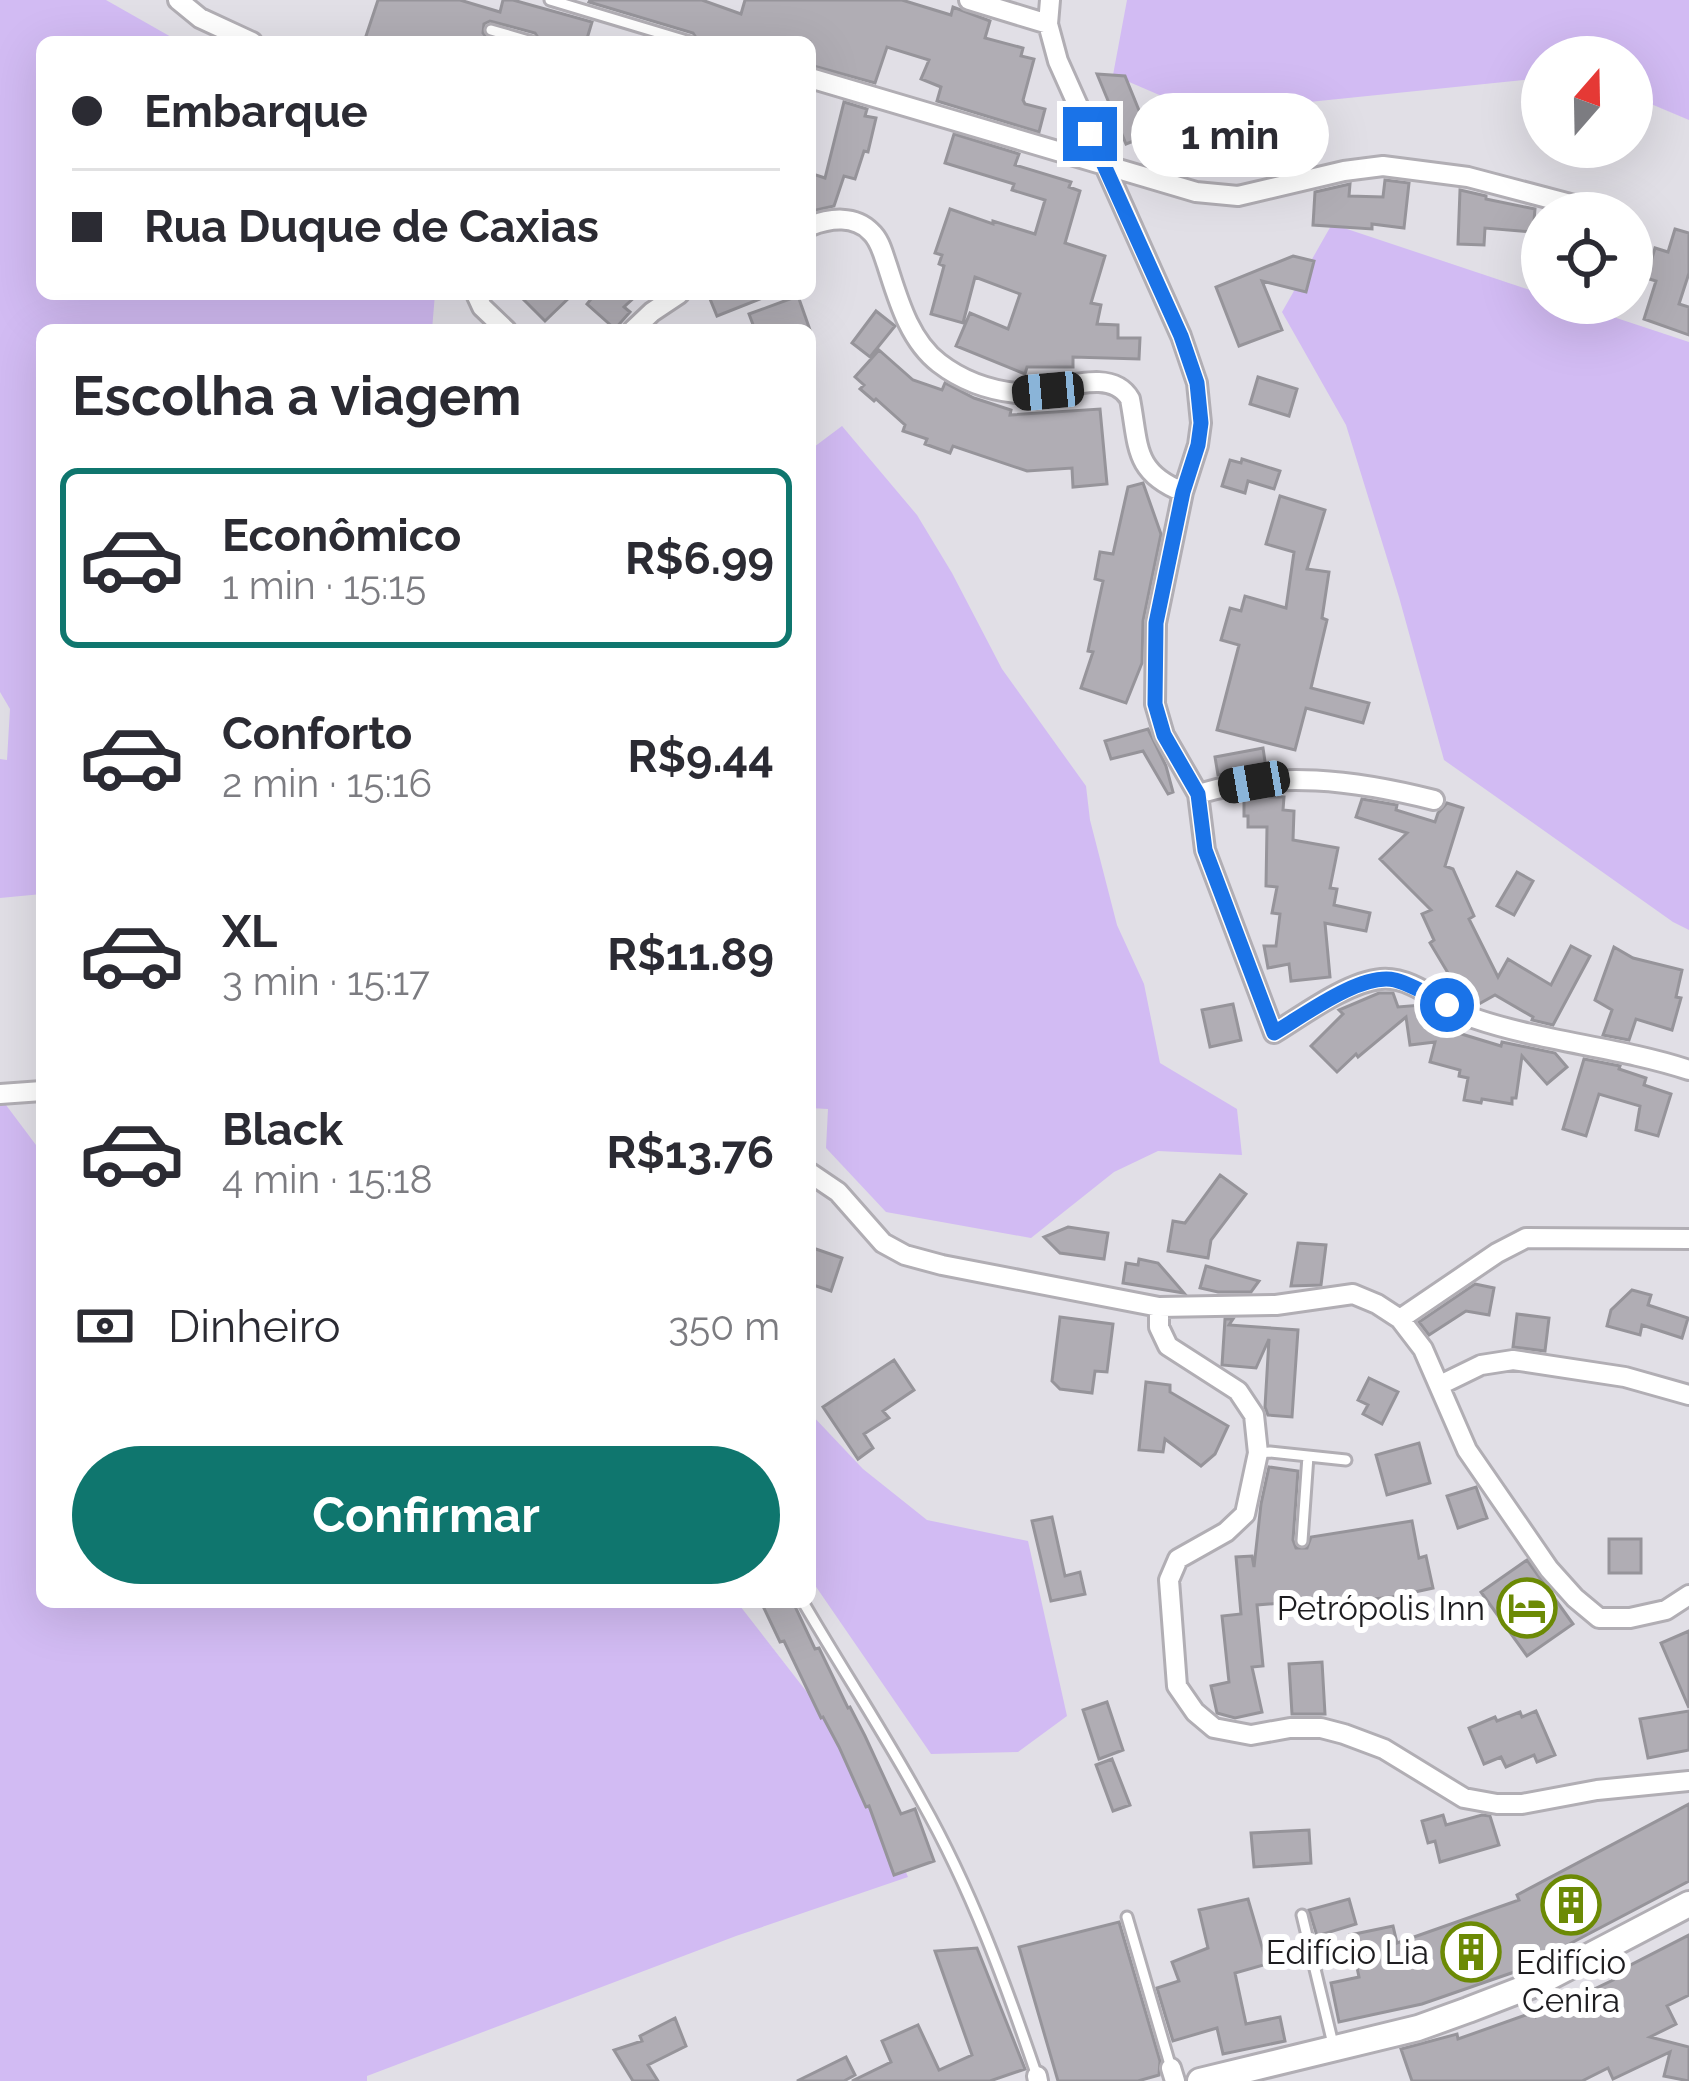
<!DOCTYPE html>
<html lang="pt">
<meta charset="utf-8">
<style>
:root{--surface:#fff;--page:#f2f2f3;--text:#2b2b33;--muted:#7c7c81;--line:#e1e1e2;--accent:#0f766e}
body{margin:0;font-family:Raleway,sans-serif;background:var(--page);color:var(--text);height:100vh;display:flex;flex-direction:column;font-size:45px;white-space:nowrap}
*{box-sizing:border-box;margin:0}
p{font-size:39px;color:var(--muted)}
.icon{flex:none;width:66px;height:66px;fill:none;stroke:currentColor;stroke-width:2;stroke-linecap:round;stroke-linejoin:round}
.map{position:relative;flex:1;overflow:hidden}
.drawer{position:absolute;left:36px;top:324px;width:780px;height:1284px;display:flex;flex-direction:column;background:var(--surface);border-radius:18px;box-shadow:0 12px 48px #0002}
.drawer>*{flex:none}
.hud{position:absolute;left:36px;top:36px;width:780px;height:264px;border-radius:18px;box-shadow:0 12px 48px #0002;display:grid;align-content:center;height:264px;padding:0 36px;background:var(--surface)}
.needle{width:78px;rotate:20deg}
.tools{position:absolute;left:1521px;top:36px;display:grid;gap:24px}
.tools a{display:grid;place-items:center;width:132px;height:132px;border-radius:50%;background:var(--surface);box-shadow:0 12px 48px #0002;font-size:60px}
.end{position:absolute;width:54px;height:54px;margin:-27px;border:15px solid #1a73e8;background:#fff;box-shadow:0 0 0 6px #fff}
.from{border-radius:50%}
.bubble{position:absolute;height:84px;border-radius:42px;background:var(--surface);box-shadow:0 12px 48px #0002;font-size:39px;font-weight:700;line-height:84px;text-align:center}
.car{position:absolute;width:36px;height:72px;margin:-36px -18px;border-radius:15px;box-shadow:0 0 9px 3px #0007;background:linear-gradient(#222 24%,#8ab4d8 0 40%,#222 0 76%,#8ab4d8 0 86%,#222 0)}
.hud b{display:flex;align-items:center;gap:42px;height:114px;font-size:45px}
.hud b+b{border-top:3px solid var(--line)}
.hud i{width:30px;height:30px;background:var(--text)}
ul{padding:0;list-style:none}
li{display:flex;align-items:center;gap:36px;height:180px;margin:0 24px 18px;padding:0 12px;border:6px solid transparent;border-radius:18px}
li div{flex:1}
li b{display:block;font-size:45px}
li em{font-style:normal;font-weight:700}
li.selected{border-color:var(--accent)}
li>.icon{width:108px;height:108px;stroke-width:1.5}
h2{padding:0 36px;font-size:54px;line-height:144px}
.pay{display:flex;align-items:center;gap:30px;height:132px;padding:0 36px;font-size:45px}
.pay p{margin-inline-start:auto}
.primary-button{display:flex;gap:24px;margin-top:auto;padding:24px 36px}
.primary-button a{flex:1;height:138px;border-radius:72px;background:var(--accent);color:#fff;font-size:48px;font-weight:700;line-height:138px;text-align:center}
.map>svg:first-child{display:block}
.green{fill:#d2bbf3}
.building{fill:#b0adb4;stroke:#96949a;stroke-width:3}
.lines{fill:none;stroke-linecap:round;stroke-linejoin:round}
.service-casing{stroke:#b1aeb4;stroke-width:15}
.minor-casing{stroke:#b1aeb4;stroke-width:24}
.tertiary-casing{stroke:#b1aeb4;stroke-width:30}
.service{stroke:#fff;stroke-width:9}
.minor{stroke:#fff;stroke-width:18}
.tertiary{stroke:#fff;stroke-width:24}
.route{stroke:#1a73e8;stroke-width:15}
.labels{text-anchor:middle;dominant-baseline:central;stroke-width:12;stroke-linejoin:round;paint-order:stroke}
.poi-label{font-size:33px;fill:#1e1d20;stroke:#fff;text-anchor:end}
</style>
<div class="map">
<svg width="1689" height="2081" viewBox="0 0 1689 2081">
<rect width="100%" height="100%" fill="#e1dfe6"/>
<path class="green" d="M 0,0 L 106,0 L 180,42 L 42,42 L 42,294 L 435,294 L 432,330 L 42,330 L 42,894 L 0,898 L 0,759 L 7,760 L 10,709 L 0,692 Z
M 1127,0 L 1689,0 L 1689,120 L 1632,96 L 1632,57 L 1542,57 L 1542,78 L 1201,113 L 1113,75 Z
M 1332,224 L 1542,294 L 1542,303 L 1571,303 L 1689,342 L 1689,930 L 1673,922 L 1444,760 L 1399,597 L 1346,425 L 1282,312 Z
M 842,426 L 917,515 L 952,573 L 1002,669 L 1086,786 L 1090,820 L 1117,925 L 1144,984 L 1160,1063 L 1237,1109 L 1242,1155 L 1158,1151 L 1114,1172 L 1031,1238 L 886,1212 L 826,1148 L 828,1109 L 810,1108 L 810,450 Z
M 0,1097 L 42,1153 L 42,1602 L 737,1602 L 855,1754 L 908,1877 L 736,1936 L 367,2076 L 367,2081 L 0,2081 Z
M 810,1413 L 863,1469 L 927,1520 L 1028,1541 L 1067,1716 L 1018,1752 L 931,1754 L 810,1578 Z"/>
<path class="building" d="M 378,0 L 460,0 L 500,12 L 503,0 L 513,0 L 592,22 L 586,42 L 541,42 L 535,33 L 490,21 L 484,24 L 483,33 L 487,38 L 500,42 L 364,42 Z
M 590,0 L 702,0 L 741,14 L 745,0 L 902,0 L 951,15 L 953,7 L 990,21 L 985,38 L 1023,48 L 1021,56 L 1034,59 L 1023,100 L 1025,104 L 1045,109 L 1039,132 L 937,101 L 941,87 L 921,79 L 929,60 L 887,47 L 875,83 L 810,65 L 810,42 L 699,42 L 693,33 L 589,2 Z
M 1097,74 L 1125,76 L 1149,135 L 1126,144 Z
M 844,102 L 867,109 L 865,116 L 876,118 L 868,152 L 864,151 L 855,179 L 844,176 L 834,206 L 812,211 L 810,173 L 825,178 Z
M 954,134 L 1019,154 L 1015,165 L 1071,182 L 1069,187 L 1080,191 L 1065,243 L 1105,256 L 1091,303 L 1101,305 L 1097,324 L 1118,325 L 1118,338 L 1140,338 L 1139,359 L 1073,357 L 1073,367 L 1027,367 L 1025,374 L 956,346 L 970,313 L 1008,329 L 1020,294 L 975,277 L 963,323 L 931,314 L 944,266 L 939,264 L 942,255 L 935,253 L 950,209 L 993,224 L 993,221 L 1035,234 L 1045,200 L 1012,190 L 1014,184 L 945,163 Z
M 1385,180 L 1409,183 L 1404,228 L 1372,224 L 1372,229 L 1313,225 L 1315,192 L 1350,184 L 1349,196 L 1383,197 Z
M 1460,190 L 1486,196 L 1486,199 L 1535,209 L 1533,232 L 1485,228 L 1484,245 L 1458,244 Z
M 1675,229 L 1689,233 L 1689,273 L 1679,304 L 1689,307 L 1689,335 L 1644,319 L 1656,281 L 1646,278 L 1655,248 L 1668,252 Z
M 1293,256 L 1314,261 L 1306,292 L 1262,281 L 1282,330 L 1239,346 L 1216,287 Z
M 518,294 L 573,294 L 545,321 Z
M 595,294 L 638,294 L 624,307 L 630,312 L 615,329 L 587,304 Z
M 708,294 L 770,294 L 770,295 L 717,316 Z
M 798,296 L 810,330 L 755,330 L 749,314 Z
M 876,311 L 895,326 L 870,357 L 852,343 Z
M 879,350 L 913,380 L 942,390 L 945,383 L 974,398 L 1011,410 L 1010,415 L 1100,409 L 1107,484 L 1073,487 L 1072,468 L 1027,471 L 953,446 L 950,453 L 925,444 L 927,439 L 903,431 L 905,425 L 876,399 L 874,401 L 860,389 L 864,385 L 855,377 Z
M 1258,377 L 1297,389 L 1289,416 L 1250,404 Z
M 1242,459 L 1280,471 L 1274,489 L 1248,481 L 1245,493 L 1222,486 L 1230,460 L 1241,463 Z
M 1143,483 L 1161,534 L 1143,621 L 1142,663 L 1126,703 L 1081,688 L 1093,652 L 1088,651 L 1103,581 L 1095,579 L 1100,552 L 1113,554 L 1128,487 Z
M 1280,496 L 1325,510 L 1307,569 L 1329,572 L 1322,618 L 1327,620 L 1311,688 L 1369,703 L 1363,723 L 1306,708 L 1295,750 L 1217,730 L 1239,645 L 1221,640 L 1230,608 L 1241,611 L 1245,596 L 1286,608 L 1294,552 L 1266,544 Z
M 1148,729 L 1166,766 L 1173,792 L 1168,794 L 1143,751 L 1111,759 L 1105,741 Z
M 1263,748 L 1266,768 L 1218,775 L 1215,757 Z
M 1270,795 L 1270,797 L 1284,797 L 1283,810 L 1294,811 L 1293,840 L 1338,848 L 1330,888 L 1337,889 L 1334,905 L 1370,913 L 1366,931 L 1325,923 L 1330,977 L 1291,981 L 1289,964 L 1268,968 L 1264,946 L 1276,946 L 1280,914 L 1272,913 L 1277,887 L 1266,886 L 1267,827 L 1248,827 L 1248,816 L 1244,816 L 1244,798 Z
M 1362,799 L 1397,805 L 1396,810 L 1435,822 L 1438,813 L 1447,803 L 1463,808 L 1445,866 L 1453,869 L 1474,916 L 1469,919 L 1498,977 L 1508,959 L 1551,985 L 1571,946 L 1590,956 L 1553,1025 L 1532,1020 L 1533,1017 L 1495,995 L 1477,1005 L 1463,998 L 1430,943 L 1434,940 L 1422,914 L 1431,910 L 1380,859 L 1407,833 L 1356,817 Z
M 1517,872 L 1533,881 L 1514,915 L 1497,906 Z
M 1614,947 L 1633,958 L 1682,970 L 1676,997 L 1681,998 L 1672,1030 L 1636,1019 L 1629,1040 L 1603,1035 L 1612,1010 L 1595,1000 Z
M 1379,993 L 1393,993 L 1398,1007 L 1422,1005 L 1431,1011 L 1432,1025 L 1501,1046 L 1502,1042 L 1555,1053 L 1567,1067 L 1547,1084 L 1522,1056 L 1516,1098 L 1512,1098 L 1512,1104 L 1482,1099 L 1481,1103 L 1464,1100 L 1468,1078 L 1459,1076 L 1460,1070 L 1430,1062 L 1435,1042 L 1410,1045 L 1406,1017 L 1358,1057 L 1356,1054 L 1337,1072 L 1311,1046 L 1343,1014 L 1339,1010 Z
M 1233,1004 L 1241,1040 L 1210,1047 L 1202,1010 Z
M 1584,1059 L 1620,1066 L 1619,1069 L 1646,1078 L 1644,1085 L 1671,1094 L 1658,1136 L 1636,1130 L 1640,1106 L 1599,1094 L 1586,1136 L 1563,1129 Z
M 1220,1175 L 1246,1194 L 1211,1240 L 1208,1258 L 1168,1251 L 1173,1221 L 1185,1223 Z
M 1068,1227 L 1108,1233 L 1104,1259 L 1060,1253 L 1044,1237 Z
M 1298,1243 L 1326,1245 L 1321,1285 L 1291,1286 Z
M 810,1247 L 842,1258 L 831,1291 L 810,1284 Z
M 1139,1259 L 1158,1263 L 1184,1293 L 1123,1283 L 1126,1263 L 1138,1265 Z
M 1206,1266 L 1259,1281 L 1251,1292 L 1218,1292 L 1200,1288 Z
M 1475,1284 L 1494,1288 L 1489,1315 L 1466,1311 L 1429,1335 L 1419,1322 Z
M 1632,1290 L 1651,1295 L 1648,1305 L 1688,1318 L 1682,1338 L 1642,1325 L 1640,1335 L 1607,1326 L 1611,1310 Z
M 1517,1314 L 1549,1318 L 1545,1351 L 1513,1347 Z
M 1060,1317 L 1113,1324 L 1107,1372 L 1095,1371 L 1092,1393 L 1060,1389 L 1052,1381 Z
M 1225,1319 L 1233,1319 L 1229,1325 L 1298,1330 L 1292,1417 L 1268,1415 L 1265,1407 L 1269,1339 L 1256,1368 L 1222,1365 Z
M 894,1360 L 914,1390 L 883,1411 L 889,1418 L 864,1434 L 873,1448 L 858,1459 L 823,1407 Z
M 1369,1378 L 1398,1392 L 1382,1424 L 1363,1414 L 1368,1405 L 1358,1400 Z
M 1146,1382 L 1170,1385 L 1170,1392 L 1228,1426 L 1215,1454 L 1201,1466 L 1165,1439 L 1163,1452 L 1139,1450 Z
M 1419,1443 L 1430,1483 L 1387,1495 L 1376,1455 Z
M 1269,1467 L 1298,1471 L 1293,1540 L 1296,1548 L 1307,1548 L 1311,1537 L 1412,1521 L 1419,1558 L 1426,1556 L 1433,1588 L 1392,1597 L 1335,1603 L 1335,1599 L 1257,1605 L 1263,1666 L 1252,1667 L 1262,1712 L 1235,1718 L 1217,1713 L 1211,1686 L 1229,1682 L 1222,1616 L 1241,1614 L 1236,1557 L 1252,1556 L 1254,1567 L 1261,1504 Z
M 1476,1487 L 1487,1518 L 1458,1528 L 1447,1496 Z
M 1052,1517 L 1065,1576 L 1080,1572 L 1085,1594 L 1051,1601 L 1032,1521 Z
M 1609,1539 L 1641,1539 L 1641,1573 L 1609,1573 Z
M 1527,1560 L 1573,1624 L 1527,1656 L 1481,1592 Z
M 761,1602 L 793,1602 L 815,1649 L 819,1648 L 848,1708 L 850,1707 L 865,1736 L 901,1814 L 915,1809 L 934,1861 L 894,1875 L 869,1806 L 866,1807 L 839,1747 L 823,1717 L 821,1718 L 784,1641 L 780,1642 Z
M 1689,1631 L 1689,1708 L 1661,1643 Z
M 1322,1662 L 1325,1714 L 1292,1714 L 1289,1664 Z
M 1107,1702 L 1123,1750 L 1099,1759 L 1083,1710 Z
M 1536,1711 L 1555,1755 L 1537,1762 L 1534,1755 L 1506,1767 L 1501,1757 L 1484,1764 L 1469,1728 L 1495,1717 L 1497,1721 L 1520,1712 L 1522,1717 Z
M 1689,1711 L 1689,1750 L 1648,1758 L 1640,1719 Z
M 1112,1759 L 1130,1805 L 1113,1811 L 1096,1765 Z
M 1689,1804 L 1689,1881 L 1520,1970 L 1422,2004 L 1339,2022 L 1331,1983 L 1359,1977 L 1350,1935 L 1393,1926 L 1397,1943 L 1519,1900 L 1517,1895 Z
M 1443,1815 L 1446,1825 L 1482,1815 L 1490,1816 L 1499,1845 L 1440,1862 L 1435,1841 L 1428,1843 L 1422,1821 Z
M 1309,1830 L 1311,1863 L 1254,1867 L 1251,1833 Z
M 1248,1899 L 1267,1964 L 1235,1973 L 1246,2024 L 1280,2017 L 1285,2041 L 1223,2054 L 1217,2028 L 1173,2041 L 1157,1988 L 1179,1981 L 1172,1962 L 1208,1948 L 1199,1910 Z
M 1349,1899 L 1356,1924 L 1317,1936 L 1309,1910 Z
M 1119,1922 L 1160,2061 L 1159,2075 L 1138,2081 L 1058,2081 L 1019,1947 Z
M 1689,1935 L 1689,1995 L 1667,2006 L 1676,2024 L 1650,2037 L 1689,2047 L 1689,2081 L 1664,2076 L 1670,2052 L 1613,2079 L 1608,2068 L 1582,2081 L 1412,2081 L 1401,2049 L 1457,2034 L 1458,2039 L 1534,2012 L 1536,2017 L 1613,1980 L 1611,1975 Z
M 977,1948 L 1025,2069 L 990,2081 L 852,2081 L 891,2062 L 882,2041 L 918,2025 L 939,2070 L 972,2055 L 935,1951 Z
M 675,2018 L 686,2046 L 648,2065 L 658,2081 L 633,2081 L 614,2050 L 642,2041 L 640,2036 Z
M 846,2057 L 855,2075 L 844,2081 L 797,2081 Z"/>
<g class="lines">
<defs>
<path id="service" d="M 550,0 L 690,42
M 491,30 L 532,42
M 1258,1453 L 1270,1452 L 1346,1460
M 1302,1541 L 1308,1456
M 803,1602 C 842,1669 885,1734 922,1802 C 971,1889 1005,1982 1037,2076
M 1302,1915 L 1333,2044
M 1127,1917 L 1171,2068"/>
<path id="minor" d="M 178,0 L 200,18 L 252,42
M 969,0 L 1048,24
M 1050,0 L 1048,24 L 1058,61 L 1181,336 L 1197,383 L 1201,423 L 1198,445 L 1183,492 L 1156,623 L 1155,704 L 1164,735 L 1198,794 L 1205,850 L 1274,1033 C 1302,1016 1347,982 1381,979 C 1414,976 1444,1008 1473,1018 C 1543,1042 1619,1047 1689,1070
M 810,78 L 1196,192 L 1238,196 L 1344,171 L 1383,166 L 1468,177 L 1597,211
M 810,226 C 830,218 855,215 871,232 C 880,240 883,254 887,265 C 898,299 909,340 939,363 C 961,380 988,390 1016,393 C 1050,396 1109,363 1130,399 C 1139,446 1133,472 1183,492
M 476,294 L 482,307 L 506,330
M 633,330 L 652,312 L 679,294
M 1198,794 C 1277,770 1355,780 1434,800
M 0,1094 L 42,1091
M 810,1173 L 838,1192 L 883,1243 L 905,1255 L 942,1265 L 1159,1307 L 1276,1305 L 1353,1294 L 1377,1304 L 1400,1319 L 1423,1349 L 1467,1450 L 1549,1569 L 1575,1598 L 1599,1618 L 1630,1618 L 1666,1610 L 1689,1595
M 1159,1307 L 1159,1327 L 1168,1346 L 1238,1391 L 1254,1415 L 1258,1453 L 1245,1514 L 1226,1532 L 1178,1559 L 1169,1580 L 1177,1686 L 1195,1712 L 1214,1728 L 1251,1735 L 1290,1728 L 1321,1728 L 1344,1734 L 1384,1749 L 1464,1798 L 1497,1804 L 1522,1804 L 1597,1790 L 1689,1781
M 1400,1319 L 1497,1253 L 1526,1238 L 1689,1239
M 1440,1385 L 1481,1365 L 1513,1360 L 1625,1377 L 1689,1395
M 1171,2068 L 1175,2081
M 1037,2076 L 1038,2081"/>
<path id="tertiary" d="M 1200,2081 L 1418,2028 L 1468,2010 L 1538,1983 L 1689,1904"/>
</defs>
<use href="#service" class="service-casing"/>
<use href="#minor" class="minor-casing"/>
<use href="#tertiary" class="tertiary-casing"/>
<use href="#service" class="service"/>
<use href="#minor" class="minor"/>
<use href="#tertiary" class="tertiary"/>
</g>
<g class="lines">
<path class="route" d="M 1090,134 L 1181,336 L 1197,383 L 1201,423 L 1198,445 L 1183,492 L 1156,623 L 1155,704 L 1164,735 L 1198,794 L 1205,850 L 1274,1033 C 1303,1016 1361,972 1395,980 C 1413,985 1431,996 1447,1005"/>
</g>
<defs>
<symbol id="hotel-ring" viewBox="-11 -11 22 22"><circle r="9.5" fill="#fff" stroke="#6c8a05" stroke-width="1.5"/><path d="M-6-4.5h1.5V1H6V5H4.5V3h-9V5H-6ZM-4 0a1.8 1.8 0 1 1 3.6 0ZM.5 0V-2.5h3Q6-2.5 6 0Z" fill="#6c8a05"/></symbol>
<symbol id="building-ring" viewBox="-11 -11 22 22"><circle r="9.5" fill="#fff" stroke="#6c8a05" stroke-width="1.5"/><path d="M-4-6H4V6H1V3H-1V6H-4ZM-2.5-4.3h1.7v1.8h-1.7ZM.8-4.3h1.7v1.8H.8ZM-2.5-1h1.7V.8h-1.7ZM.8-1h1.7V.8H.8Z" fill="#6c8a05"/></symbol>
</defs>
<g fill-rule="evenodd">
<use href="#hotel-ring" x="1494" y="1575" width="66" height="66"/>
<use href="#building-ring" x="1538" y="1872" width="66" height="66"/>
<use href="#building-ring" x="1438" y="1919" width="66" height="66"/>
</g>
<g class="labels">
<g class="poi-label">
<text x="1485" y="1608">Petrópolis Inn</text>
<text x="1429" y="1952">Edifício Lia</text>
<text x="1571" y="1962" text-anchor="middle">Edifício<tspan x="1571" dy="38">Cenira</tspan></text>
</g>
</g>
</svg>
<div class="tools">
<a><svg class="needle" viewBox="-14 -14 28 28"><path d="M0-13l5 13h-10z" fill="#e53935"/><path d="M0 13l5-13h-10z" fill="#7c7c81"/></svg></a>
<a><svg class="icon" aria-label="locate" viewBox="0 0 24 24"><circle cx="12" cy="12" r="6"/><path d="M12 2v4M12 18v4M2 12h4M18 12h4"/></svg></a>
</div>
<i class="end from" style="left:1447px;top:1005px"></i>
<i class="end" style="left:1090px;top:134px"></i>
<div class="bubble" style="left:1131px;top:93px;width:198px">1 min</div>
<i class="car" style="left:1048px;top:391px;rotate:265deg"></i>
<i class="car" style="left:1254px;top:782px;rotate:260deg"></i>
<div class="hud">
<b><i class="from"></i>Embarque</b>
<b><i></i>Rua Duque de Caxias</b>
</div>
<section class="drawer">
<h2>Escolha a viagem</h2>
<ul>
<li class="selected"><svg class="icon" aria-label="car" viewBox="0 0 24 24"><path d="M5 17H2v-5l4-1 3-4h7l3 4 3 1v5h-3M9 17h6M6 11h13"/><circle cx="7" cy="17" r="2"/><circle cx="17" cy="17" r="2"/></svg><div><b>Econômico</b><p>1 min · 15:15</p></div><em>R$6.99</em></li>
<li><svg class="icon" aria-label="car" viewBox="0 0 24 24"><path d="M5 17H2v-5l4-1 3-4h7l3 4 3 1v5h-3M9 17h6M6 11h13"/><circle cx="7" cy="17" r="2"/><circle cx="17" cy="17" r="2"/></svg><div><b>Conforto</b><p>2 min · 15:16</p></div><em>R$9.44</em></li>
<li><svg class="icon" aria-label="car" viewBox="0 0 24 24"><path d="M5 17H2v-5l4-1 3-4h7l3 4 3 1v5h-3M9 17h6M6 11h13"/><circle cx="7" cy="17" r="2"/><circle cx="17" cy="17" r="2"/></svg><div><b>XL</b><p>3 min · 15:17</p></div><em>R$11.89</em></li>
<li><svg class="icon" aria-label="car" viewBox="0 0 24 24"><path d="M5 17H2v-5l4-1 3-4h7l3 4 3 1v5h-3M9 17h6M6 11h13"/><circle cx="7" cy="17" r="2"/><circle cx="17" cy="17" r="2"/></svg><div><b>Black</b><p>4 min · 15:18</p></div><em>R$13.76</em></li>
</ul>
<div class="pay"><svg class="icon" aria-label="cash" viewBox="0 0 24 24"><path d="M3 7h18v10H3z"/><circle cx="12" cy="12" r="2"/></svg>Dinheiro<p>350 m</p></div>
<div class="primary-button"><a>Confirmar</a></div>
</section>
</div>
